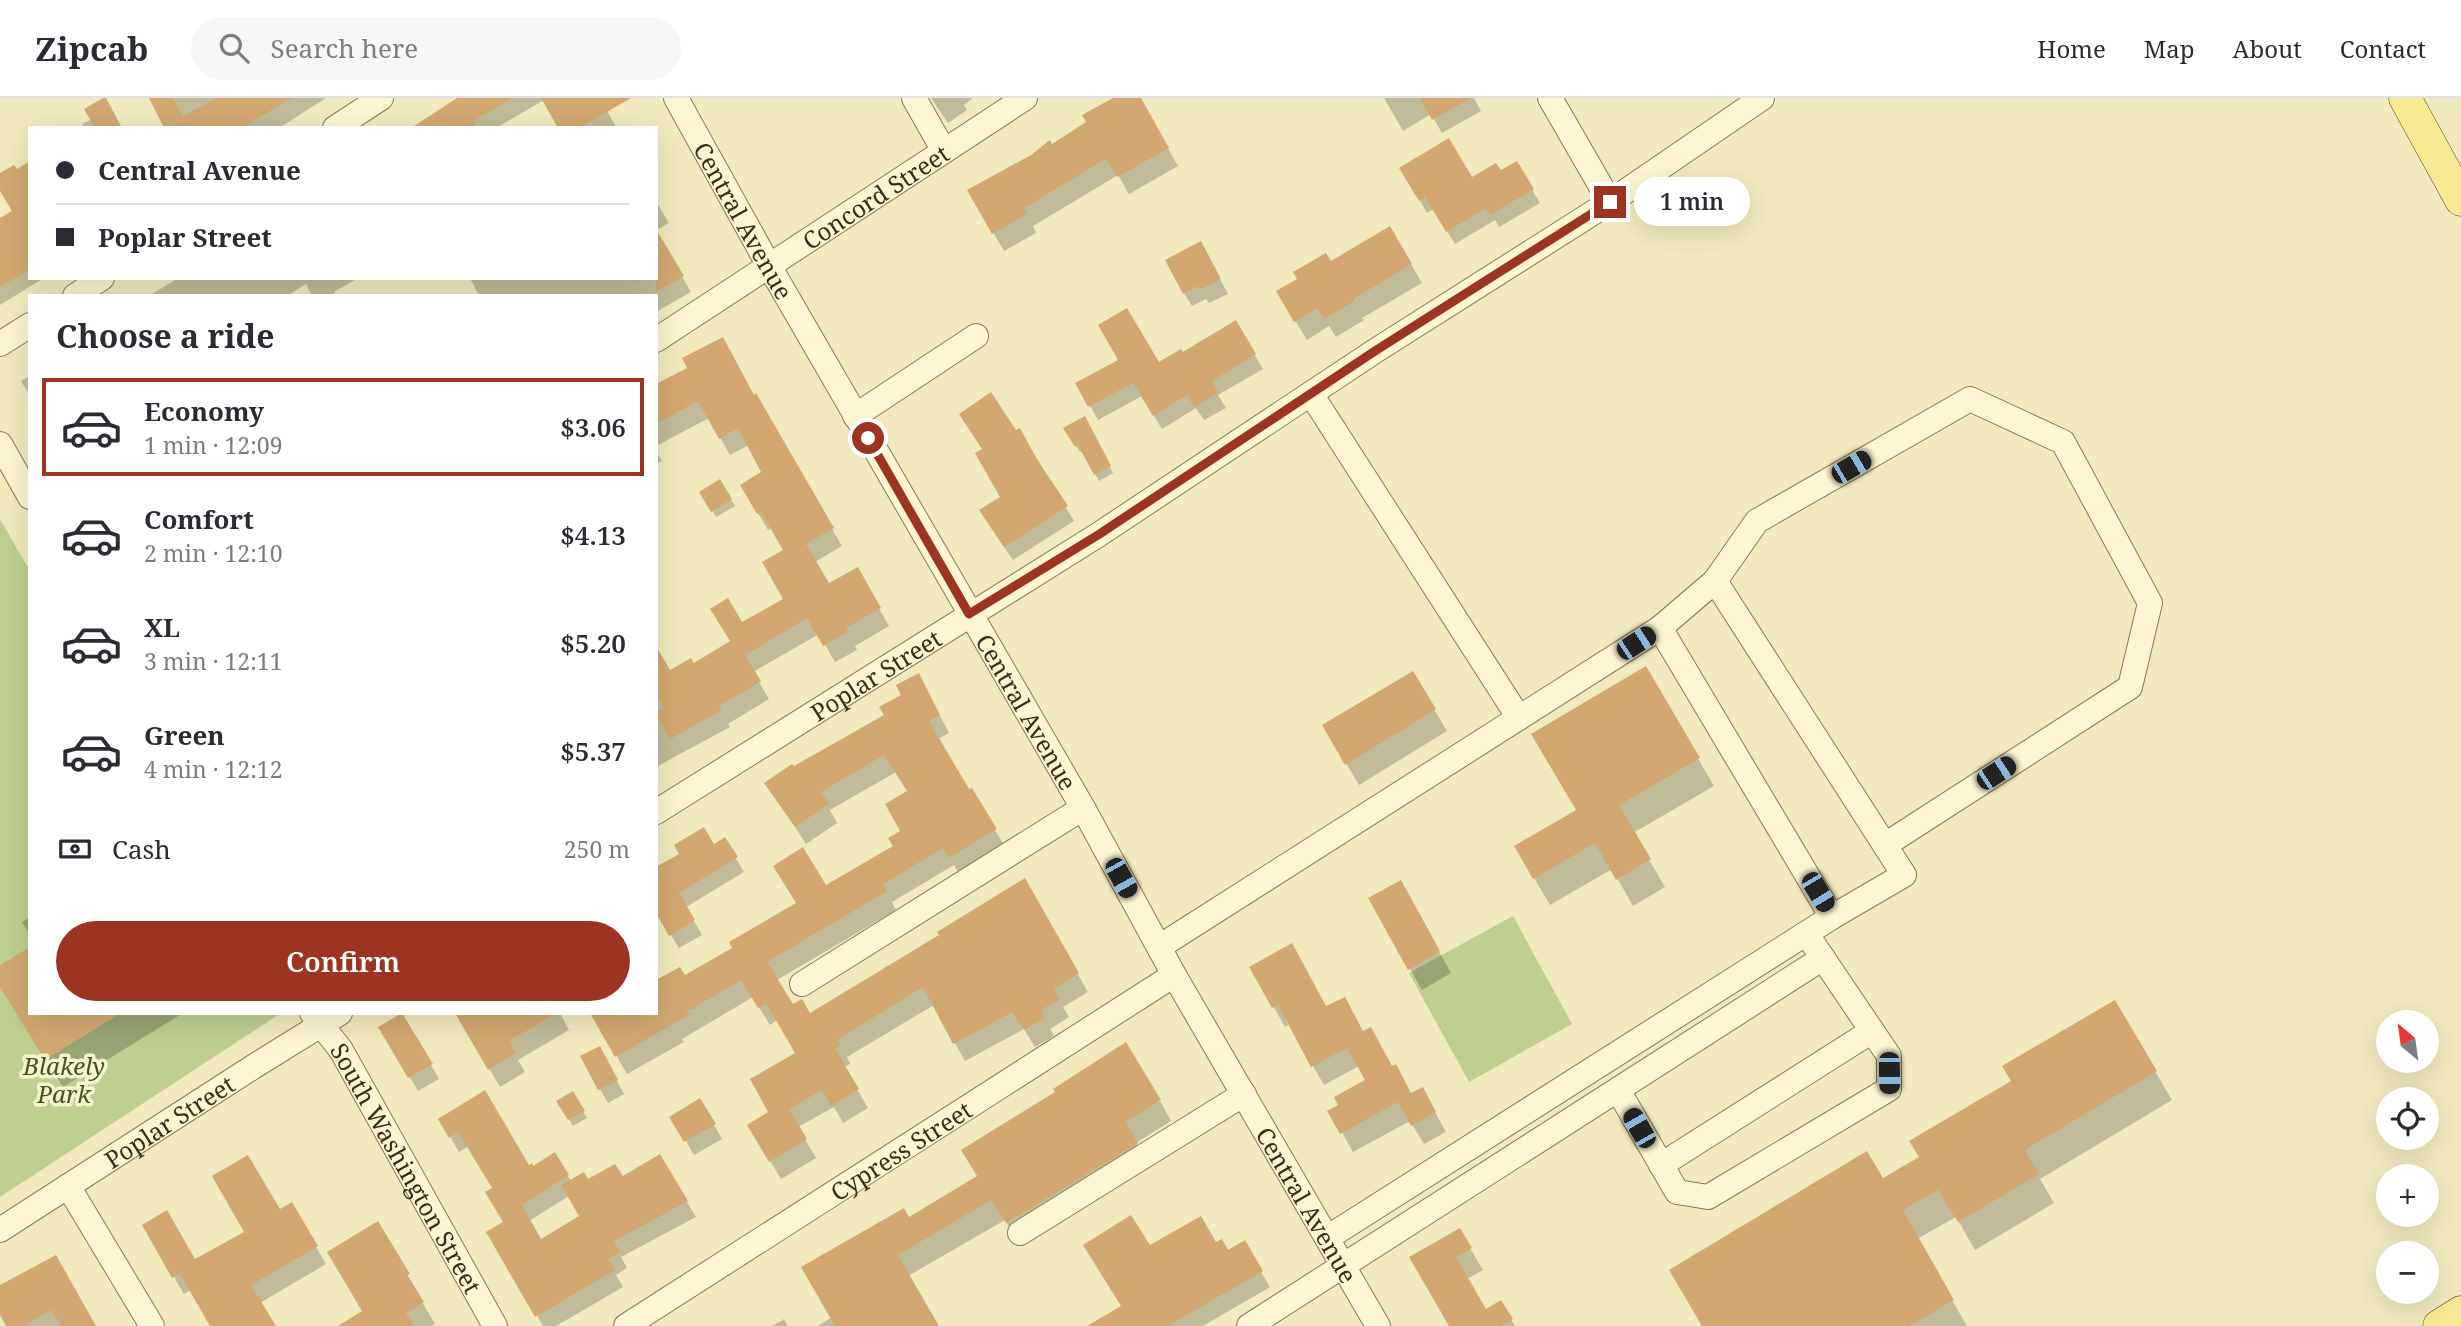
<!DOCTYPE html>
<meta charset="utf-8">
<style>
:root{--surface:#fff;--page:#f7f7f7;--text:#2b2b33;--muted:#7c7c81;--line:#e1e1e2;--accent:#9d3421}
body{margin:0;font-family:"Noto Serif",serif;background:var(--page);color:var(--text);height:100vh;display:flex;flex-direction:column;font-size:26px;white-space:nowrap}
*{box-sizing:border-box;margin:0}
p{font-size:23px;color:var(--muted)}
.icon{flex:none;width:38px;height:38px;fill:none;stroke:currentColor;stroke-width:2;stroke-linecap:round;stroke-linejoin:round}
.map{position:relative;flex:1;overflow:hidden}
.panel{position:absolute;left:28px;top:196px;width:630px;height:721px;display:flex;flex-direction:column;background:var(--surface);border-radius:0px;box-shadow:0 7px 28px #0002}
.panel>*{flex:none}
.guide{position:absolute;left:28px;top:28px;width:630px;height:154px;border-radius:0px;box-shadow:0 7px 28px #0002;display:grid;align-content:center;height:154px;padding:0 28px;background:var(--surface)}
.needle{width:46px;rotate:331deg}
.controls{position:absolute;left:2376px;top:912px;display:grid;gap:14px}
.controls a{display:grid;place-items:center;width:63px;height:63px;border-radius:50%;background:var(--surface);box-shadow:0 7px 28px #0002;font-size:35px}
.end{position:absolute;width:32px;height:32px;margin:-16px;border:9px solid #9d3421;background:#fff;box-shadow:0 0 0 4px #fff}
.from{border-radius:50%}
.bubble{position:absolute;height:49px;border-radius:24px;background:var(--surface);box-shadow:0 7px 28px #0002;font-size:23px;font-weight:600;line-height:49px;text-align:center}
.car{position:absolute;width:21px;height:42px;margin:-21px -10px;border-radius:9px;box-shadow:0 0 5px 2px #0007;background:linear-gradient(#222 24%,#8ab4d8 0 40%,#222 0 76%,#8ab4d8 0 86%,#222 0)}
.guide b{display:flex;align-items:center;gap:24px;height:66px;font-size:26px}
.guide b+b{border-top:2px solid var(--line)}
.guide i{width:18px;height:18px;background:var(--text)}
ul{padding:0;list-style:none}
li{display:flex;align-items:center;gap:21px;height:98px;margin:0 14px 10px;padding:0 14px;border:4px solid transparent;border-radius:0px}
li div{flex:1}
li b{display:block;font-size:26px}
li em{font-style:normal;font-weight:600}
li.current{border-color:var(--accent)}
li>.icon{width:63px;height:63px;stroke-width:1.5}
h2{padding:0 28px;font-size:32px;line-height:84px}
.pay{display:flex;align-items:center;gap:18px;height:77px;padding:0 28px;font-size:26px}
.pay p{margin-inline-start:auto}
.primary-button{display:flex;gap:14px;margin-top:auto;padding:14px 28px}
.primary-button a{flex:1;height:80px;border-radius:42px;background:var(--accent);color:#fff;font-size:28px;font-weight:600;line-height:80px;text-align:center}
header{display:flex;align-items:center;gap:42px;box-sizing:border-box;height:98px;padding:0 35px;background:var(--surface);border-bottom:2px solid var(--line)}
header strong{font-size:33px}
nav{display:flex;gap:38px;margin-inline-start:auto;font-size:24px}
.search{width:490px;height:63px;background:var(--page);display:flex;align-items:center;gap:18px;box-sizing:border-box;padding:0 24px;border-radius:38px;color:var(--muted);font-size:26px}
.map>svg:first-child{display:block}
.green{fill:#becf91}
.shadow{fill:#0003;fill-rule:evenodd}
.building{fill:#d2a870}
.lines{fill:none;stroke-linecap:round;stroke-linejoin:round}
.minor-casing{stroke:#8a7a55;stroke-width:26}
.major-casing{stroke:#57462a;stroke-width:33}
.minor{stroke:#fbf5d1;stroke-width:24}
.major{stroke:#f8e892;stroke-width:32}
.route{stroke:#9d3421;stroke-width:9}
.labels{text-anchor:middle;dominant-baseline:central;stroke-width:7;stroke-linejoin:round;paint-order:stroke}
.street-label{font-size:24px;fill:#382e1b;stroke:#f8f2ce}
.park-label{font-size:24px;font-style:italic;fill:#405620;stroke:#f8f2ce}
</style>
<header>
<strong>Zipcab</strong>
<div class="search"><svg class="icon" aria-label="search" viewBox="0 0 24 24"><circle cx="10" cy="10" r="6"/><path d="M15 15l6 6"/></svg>Search here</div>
<nav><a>Home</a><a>Map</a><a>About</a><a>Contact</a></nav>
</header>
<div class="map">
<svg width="2461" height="1228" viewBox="0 0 2461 1228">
<rect width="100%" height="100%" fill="#f1eabe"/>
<path class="green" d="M 0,421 L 30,473 L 30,915 L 278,915 L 278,917 L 0,1099 Z
M 1513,818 L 1572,926 L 1469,984 L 1409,875 Z"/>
<path class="shadow" d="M 153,0 L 326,0 L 279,30 L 166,30 Z
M 461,0 L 600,0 L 616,29 L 560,30 L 544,2 L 496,30 L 415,30 Z
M 931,0 L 973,0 L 964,7 L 967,12 L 948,25 Z
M 1116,0 L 1139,0 L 1178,68 L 1129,96 L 1118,77 L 1033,128 L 1036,135 L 1004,153 L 969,93 L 1052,48 L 1088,25 Z
M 1384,0 L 1474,0 L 1481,13 L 1442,35 L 1431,16 L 1403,33 Z
M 92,21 L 121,30 L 84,30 L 82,26 Z
M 30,65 L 30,180 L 44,180 L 0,207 L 0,122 L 14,114 L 0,90 L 0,77 L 16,74 Z
M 1516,65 L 1540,105 L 1499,129 L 1495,122 L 1455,146 L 1434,111 L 1427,115 L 1401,70 L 1472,82 L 1500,74 Z
M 656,103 L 669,125 L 656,132 Z
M 1390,130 L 1422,185 L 1362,220 L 1364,222 L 1336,239 L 1329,228 L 1307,242 L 1278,194 Z
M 656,135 L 691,194 L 656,214 L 656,198 L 479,198 L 470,180 L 656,180 Z
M 1208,159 L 1228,196 L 1209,205 L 1206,201 L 1192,208 L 1184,195 Z
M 179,180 L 358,180 L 334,194 L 336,198 L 312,198 L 306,186 L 287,198 L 148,198 Z
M 1235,224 L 1263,271 L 1218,297 L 1226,310 L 1204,322 L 1196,310 L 1162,331 L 1142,298 L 1098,322 L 1078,286 L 1159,266 L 1183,256 Z
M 30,278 L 30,298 L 21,283 Z
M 656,288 L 755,298 L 842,448 L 815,464 L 828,488 L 857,472 L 889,528 L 855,548 L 857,552 L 835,564 L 819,536 L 753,574 L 769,601 L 728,626 L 730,629 L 656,669 L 656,552 L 670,574 L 694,567 L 732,544 L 742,527 L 786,501 L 786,452 L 773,430 L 768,432 L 742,388 L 764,375 L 749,347 L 730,357 L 709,320 L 656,348 Z
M 1084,320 L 1113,375 L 1099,383 L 1083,353 L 1080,354 L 1066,331 Z
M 1016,335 L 1028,346 L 1074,423 L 1013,462 L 989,427 L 1002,400 L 984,352 Z
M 656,353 L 662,363 L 656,366 Z
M 720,384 L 735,408 L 716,419 L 702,395 Z
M 1645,570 L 1714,688 L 1633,735 L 1665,789 L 1633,808 L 1612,771 L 1550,807 L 1516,749 L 1578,713 Z
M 1412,575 L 1447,633 L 1359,687 L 1324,628 Z
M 928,595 L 949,635 L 938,641 L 1006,750 L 960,777 L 954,767 L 892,804 L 896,812 L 777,882 L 793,908 L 810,917 L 941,838 L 1024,783 L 1088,894 L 1063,909 L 1069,919 L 1050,931 L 1054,938 L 1035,949 L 1024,931 L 965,963 L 934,907 L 847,959 L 850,966 L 844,969 L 868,1010 L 843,1025 L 834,1009 L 798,1029 L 816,1060 L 781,1081 L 749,1027 L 771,1015 L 798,956 L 777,922 L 770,927 L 753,899 L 682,941 L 684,944 L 627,976 L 596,922 L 656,915 L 684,880 L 735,851 L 826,789 L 895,748 L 903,733 L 908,694 L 896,674 L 830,712 L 837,725 L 806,746 L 767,686 Z
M 725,742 L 744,774 L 686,809 L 702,837 L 679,850 L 656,812 L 714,748 Z
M 1400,784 L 1451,875 L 1422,892 L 1371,801 Z
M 30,819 L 30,837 L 22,824 Z
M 0,869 L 30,915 L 183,915 L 63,989 L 0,886 Z
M 1252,870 L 1326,911 L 1363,935 L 1411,997 L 1422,991 L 1446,1034 L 1424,1046 L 1410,1023 L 1353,1054 L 1330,1013 L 1341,1007 L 1367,983 L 1359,968 L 1324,987 L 1289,926 L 1285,929 Z
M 2114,904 L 2172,1002 L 2040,1081 L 2054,1105 L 1975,1152 L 1956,1119 L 1917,1141 L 1967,1228 L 1703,1228 L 1882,1083 L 1921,1060 L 2013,983 Z
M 457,915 L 560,915 L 569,932 L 518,962 L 525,974 L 500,989 Z
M 402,917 L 439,981 L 418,993 L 380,929 Z
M 607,964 L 624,996 L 608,1005 L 600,991 Z
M 572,995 L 587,1020 L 573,1028 L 559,1003 Z
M 700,1003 L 722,1041 L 694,1057 L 672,1019 Z
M 1160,1003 L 1171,1023 L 1136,1045 L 1148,1066 L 1019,1145 L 1005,1122 L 908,1178 L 937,1228 L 818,1228 L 832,1219 L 909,1121 Z
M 440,1021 L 529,1069 L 532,1070 L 555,1057 L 571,1083 L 622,1081 L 659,1058 L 696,1119 L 621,1159 L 627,1170 L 616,1177 L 623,1189 L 556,1228 L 543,1228 L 488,1135 L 505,1125 L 494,1090 L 469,1048 L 459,1054 ZM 569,1098 L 581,1119 L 541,1144 L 529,1123 Z
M 291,1106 L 326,1166 L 260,1205 L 274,1228 L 211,1228 L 191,1192 L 184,1196 L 144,1127 L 194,1164 Z
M 377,1126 L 420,1198 L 419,1199 L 435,1226 L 431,1228 L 349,1228 L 364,1214 Z
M 1459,1132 L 1483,1172 L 1467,1181 L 1485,1213 L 1501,1204 L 1515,1228 L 1451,1228 L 1411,1160 Z
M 1244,1145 L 1270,1189 L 1203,1228 L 1091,1228 L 1122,1209 L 1149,1149 L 1215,1146 L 1228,1154 Z
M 0,1189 L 95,1228 L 8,1228 L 0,1213 Z
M 784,1221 L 788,1228 L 772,1228 Z"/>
<path class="building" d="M 103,0 L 106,0 L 122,30 L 95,30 L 84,11 Z
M 149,0 L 173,0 L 183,18 L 217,0 L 292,0 L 242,30 L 161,30 L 163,28 Z
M 457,0 L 513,0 L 473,23 L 477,30 L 411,30 Z
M 541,0 L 631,0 L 579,30 L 558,30 Z
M 1113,0 L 1141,0 L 1169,50 L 1117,79 L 1106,61 L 1024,110 L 1027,116 L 992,136 L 967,92 L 1031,57 L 1050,42 L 1052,46 L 1086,24 L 1082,17 Z
M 1420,0 L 1471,0 L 1432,22 Z
M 1449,40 L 1472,79 L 1496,65 L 1501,72 L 1517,63 L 1534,91 L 1490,117 L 1486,110 L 1446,134 L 1425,99 L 1419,103 L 1399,70 Z
M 30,63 L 30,171 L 0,189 L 0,120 L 12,113 L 0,93 L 0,75 L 14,67 L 17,71 Z
M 1390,128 L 1412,166 L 1353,201 L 1354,203 L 1324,221 L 1317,210 L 1294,224 L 1276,193 L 1297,181 L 1293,174 L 1326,155 L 1331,163 Z
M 656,131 L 684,178 L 656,194 Z
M 1201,143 L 1221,181 L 1199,192 L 1197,188 L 1183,196 L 1165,162 Z
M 1127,210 L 1159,264 L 1181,251 L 1183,254 L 1236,222 L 1256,256 L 1212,283 L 1219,295 L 1194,309 L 1187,297 L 1153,318 L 1133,285 L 1088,309 L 1075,285 L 1118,262 L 1098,227 Z
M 723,239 L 754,297 L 756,295 L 834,430 L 806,446 L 829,485 L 858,469 L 881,510 L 846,530 L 848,534 L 823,548 L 807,520 L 745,557 L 761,583 L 719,608 L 722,612 L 670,641 L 656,617 L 656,614 L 664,610 L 656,597 L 656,548 L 670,572 L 691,560 L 694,565 L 730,543 L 710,511 L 728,500 L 742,524 L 783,501 L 762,464 L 783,452 L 761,414 L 757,416 L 740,387 L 761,374 L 738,330 L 719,341 L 698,303 L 656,326 L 656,286 L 687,270 L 682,260 Z
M 991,294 L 1016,332 L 1020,330 L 1035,358 L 1068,408 L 1004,449 L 979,412 L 1000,399 L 975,355 L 982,351 L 959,316 Z
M 1085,318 L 1111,368 L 1094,377 L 1078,347 L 1075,349 L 1063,330 Z
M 720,381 L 732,401 L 711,414 L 699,394 Z
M 1646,568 L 1700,660 L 1619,707 L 1651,761 L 1616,782 L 1595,745 L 1533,781 L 1514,748 L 1576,712 L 1531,636 Z
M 1413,573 L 1436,611 L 1345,667 L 1322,627 Z
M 919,575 L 940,617 L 929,623 L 969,691 L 972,690 L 997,731 L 948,760 L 943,750 L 883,786 L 887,793 L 767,864 L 793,906 L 802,901 L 810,915 L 939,837 L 937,834 L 1025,780 L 1079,875 L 1054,891 L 1060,901 L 1041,912 L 1045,919 L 1024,932 L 1012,914 L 953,946 L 923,889 L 838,941 L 841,947 L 835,951 L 859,991 L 831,1008 L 822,992 L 789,1011 L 807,1041 L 769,1064 L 747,1027 L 768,1014 L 750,981 L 795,955 L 766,905 L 758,910 L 741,882 L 685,915 L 692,915 L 615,959 L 590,915 L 656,915 L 656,882 L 680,869 L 685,877 L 732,850 L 729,844 L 796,805 L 773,768 L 803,749 L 826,787 L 893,748 L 888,740 L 900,733 L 885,706 L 907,693 L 884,657 L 821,694 L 829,706 L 795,729 L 764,685 L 792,666 L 794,668 L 884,617 L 879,609 L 901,597 L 896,587 Z
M 704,729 L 714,746 L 725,739 L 738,759 L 679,795 L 695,822 L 669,838 L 656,815 L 656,769 L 679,756 L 674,747 Z
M 1401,782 L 1440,853 L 1408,872 L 1368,800 Z
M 1292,845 L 1326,908 L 1345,899 L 1363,933 L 1371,929 L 1392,968 L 1396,966 L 1411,995 L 1423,989 L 1436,1014 L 1411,1028 L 1398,1004 L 1340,1036 L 1327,1013 L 1338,1007 L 1334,999 L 1365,982 L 1347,950 L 1311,969 L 1278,907 L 1272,910 L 1249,869 Z
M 30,849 L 30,915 L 121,915 L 45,962 L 0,889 L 0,867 Z
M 2115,902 L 2157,973 L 2025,1052 L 2039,1076 L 1958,1124 L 1938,1092 L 1903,1112 L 1954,1202 L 1909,1228 L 1702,1228 L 1669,1172 L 1867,1053 L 1883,1080 L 1919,1059 L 1909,1043 L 2011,983 L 2002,968 Z
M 402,915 L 433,966 L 408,980 L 378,929 Z
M 455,915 L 556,915 L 509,943 L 516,955 L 488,972 Z
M 1126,944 L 1161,1002 L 1125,1024 L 1138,1045 L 1006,1125 L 991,1102 L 898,1157 L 939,1228 L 835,1228 L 801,1169 L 904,1110 L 909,1119 L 977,1078 L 961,1052 L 1055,994 L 1053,991 Z
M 600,948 L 618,982 L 598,992 L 580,958 Z
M 485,992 L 529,1067 L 532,1065 L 533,1068 L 555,1054 L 569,1077 L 522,1107 L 541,1141 L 579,1118 L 561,1087 L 584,1074 L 588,1081 L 615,1066 L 623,1078 L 660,1056 L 688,1103 L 614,1143 L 620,1154 L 608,1161 L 615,1172 L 535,1219 L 486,1134 L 503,1124 L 485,1094 L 492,1090 L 458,1034 L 449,1040 L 438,1021 Z
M 573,993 L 585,1013 L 568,1022 L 556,1003 Z
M 700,1000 L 716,1026 L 684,1044 L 669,1019 Z
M 248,1057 L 280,1111 L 292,1104 L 318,1148 L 251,1187 L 276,1228 L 210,1228 L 180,1176 L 172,1180 L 142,1127 L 167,1112 L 195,1161 L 244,1134 L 212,1078 Z
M 1131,1117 L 1150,1147 L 1201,1118 L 1216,1144 L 1222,1141 L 1228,1152 L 1245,1142 L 1263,1173 L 1167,1228 L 1087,1228 L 1121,1208 L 1083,1147 Z
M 378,1123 L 410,1176 L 407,1177 L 424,1204 L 406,1215 L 414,1228 L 338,1228 L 362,1213 L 327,1154 Z
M 1460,1130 L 1472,1150 L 1456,1159 L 1486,1211 L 1501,1202 L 1513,1221 L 1501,1228 L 1449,1228 L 1409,1159 Z
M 56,1157 L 96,1228 L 61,1228 L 52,1212 L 23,1228 L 6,1228 L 0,1217 L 0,1187 Z"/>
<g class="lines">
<defs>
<g id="minor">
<path id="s1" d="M 676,0 L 768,166 L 1083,710 L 1174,877 L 1378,1228"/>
<path d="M 914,0 L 944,53"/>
<path d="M 1550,0 L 1610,104"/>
<path d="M 335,30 L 381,0"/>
<path d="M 75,198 L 102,180"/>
<path id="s2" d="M 656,242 L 1025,0"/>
<path d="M 0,246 L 30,227"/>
<path d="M 1311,296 L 1519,620"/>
<path d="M 855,318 L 976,238"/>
<path d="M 0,346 L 30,399"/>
<path d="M 1715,483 L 1757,423 L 1970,301 L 2063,344 L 2150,505 L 2130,589 L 1885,747"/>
<path id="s3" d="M 656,714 L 1098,437 L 1375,253 L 1610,104 L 1762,0"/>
<path d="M 1159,849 L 1660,530 L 1832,819"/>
<path d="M 802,886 L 1083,710"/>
<path id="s4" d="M 312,915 L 341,952 L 495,1228"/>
<path d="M 1618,992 L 1677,1094 L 1708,1099 L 1889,991 L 1889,958 L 1814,847"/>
<path d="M 1661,1067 L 1872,933"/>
<path d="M 68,1088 L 152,1228"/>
<path id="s5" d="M 0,1132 L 253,969 L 340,915"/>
<path d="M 1020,1135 L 1244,996"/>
<path d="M 1327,1140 L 1832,819 L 1904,777 L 1715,483 L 1660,530"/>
<path id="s6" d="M 626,1228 L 1174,877"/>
<path d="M 1249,1228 L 1823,860"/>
</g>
<path id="major" d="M 2405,0 L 2461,102
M 2439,1228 L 2461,1214"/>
</defs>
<use href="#minor" class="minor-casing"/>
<use href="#major" class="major-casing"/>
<use href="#minor" class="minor"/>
<use href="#major" class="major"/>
</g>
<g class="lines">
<path class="route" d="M 868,340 L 969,516 L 1098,437 L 1375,253 L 1610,104"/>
</g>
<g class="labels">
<g class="street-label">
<text stroke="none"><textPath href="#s2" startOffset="262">Concord Street</textPath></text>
<text stroke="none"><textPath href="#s1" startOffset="140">Central Avenue</textPath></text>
<text stroke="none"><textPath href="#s3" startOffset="259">Poplar Street</textPath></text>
<text stroke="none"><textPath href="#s1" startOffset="707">Central Avenue</textPath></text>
<text stroke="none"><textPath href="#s5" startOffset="201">Poplar Street</textPath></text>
<text stroke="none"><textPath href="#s6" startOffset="326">Cypress Street</textPath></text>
<text stroke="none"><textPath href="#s4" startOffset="182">South Washington Street</textPath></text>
<text stroke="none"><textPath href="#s1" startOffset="1274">Central Avenue</textPath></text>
</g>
<g class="park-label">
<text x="64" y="967">Blakely<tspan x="64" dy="28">Park</tspan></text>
</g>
</g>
</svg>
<div class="controls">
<a><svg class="needle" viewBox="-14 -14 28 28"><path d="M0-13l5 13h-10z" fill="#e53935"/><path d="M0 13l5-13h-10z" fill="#7c7c81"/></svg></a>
<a><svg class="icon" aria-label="locate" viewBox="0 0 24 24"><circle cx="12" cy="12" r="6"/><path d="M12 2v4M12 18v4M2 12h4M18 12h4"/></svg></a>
<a>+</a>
<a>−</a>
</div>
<i class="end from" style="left:868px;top:340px"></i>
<i class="end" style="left:1610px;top:104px"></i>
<div class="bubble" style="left:1634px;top:79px;width:116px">1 min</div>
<i class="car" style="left:1851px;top:369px;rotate:60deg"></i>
<i class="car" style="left:1636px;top:545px;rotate:57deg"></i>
<i class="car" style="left:1996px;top:675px;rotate:57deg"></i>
<i class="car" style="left:1121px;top:780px;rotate:151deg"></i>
<i class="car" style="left:1818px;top:794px;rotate:149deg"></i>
<i class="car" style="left:1889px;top:975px;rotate:179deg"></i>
<i class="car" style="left:1639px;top:1030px;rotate:330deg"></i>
<div class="guide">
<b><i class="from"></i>Central Avenue</b>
<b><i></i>Poplar Street</b>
</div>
<section class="panel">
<h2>Choose a ride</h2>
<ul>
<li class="current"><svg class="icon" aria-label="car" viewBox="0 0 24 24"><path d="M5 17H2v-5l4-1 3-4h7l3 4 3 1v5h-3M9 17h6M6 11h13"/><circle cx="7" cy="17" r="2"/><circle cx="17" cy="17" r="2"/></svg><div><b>Economy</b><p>1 min · 12:09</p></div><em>$3.06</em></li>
<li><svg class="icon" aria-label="car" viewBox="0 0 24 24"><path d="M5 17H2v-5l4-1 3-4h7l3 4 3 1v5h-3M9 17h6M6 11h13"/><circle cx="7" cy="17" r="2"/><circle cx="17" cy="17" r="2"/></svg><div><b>Comfort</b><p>2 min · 12:10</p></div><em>$4.13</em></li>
<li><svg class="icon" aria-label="car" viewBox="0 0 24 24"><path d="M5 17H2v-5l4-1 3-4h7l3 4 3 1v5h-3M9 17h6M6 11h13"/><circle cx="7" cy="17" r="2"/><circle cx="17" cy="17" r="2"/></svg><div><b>XL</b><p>3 min · 12:11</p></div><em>$5.20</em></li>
<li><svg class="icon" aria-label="car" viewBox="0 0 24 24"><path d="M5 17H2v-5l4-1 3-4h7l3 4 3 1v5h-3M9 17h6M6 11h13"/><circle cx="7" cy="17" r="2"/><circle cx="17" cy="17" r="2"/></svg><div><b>Green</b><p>4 min · 12:12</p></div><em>$5.37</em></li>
</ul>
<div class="pay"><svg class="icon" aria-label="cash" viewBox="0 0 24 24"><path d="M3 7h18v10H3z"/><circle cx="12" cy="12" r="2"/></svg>Cash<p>250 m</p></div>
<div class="primary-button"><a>Confirm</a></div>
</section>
</div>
